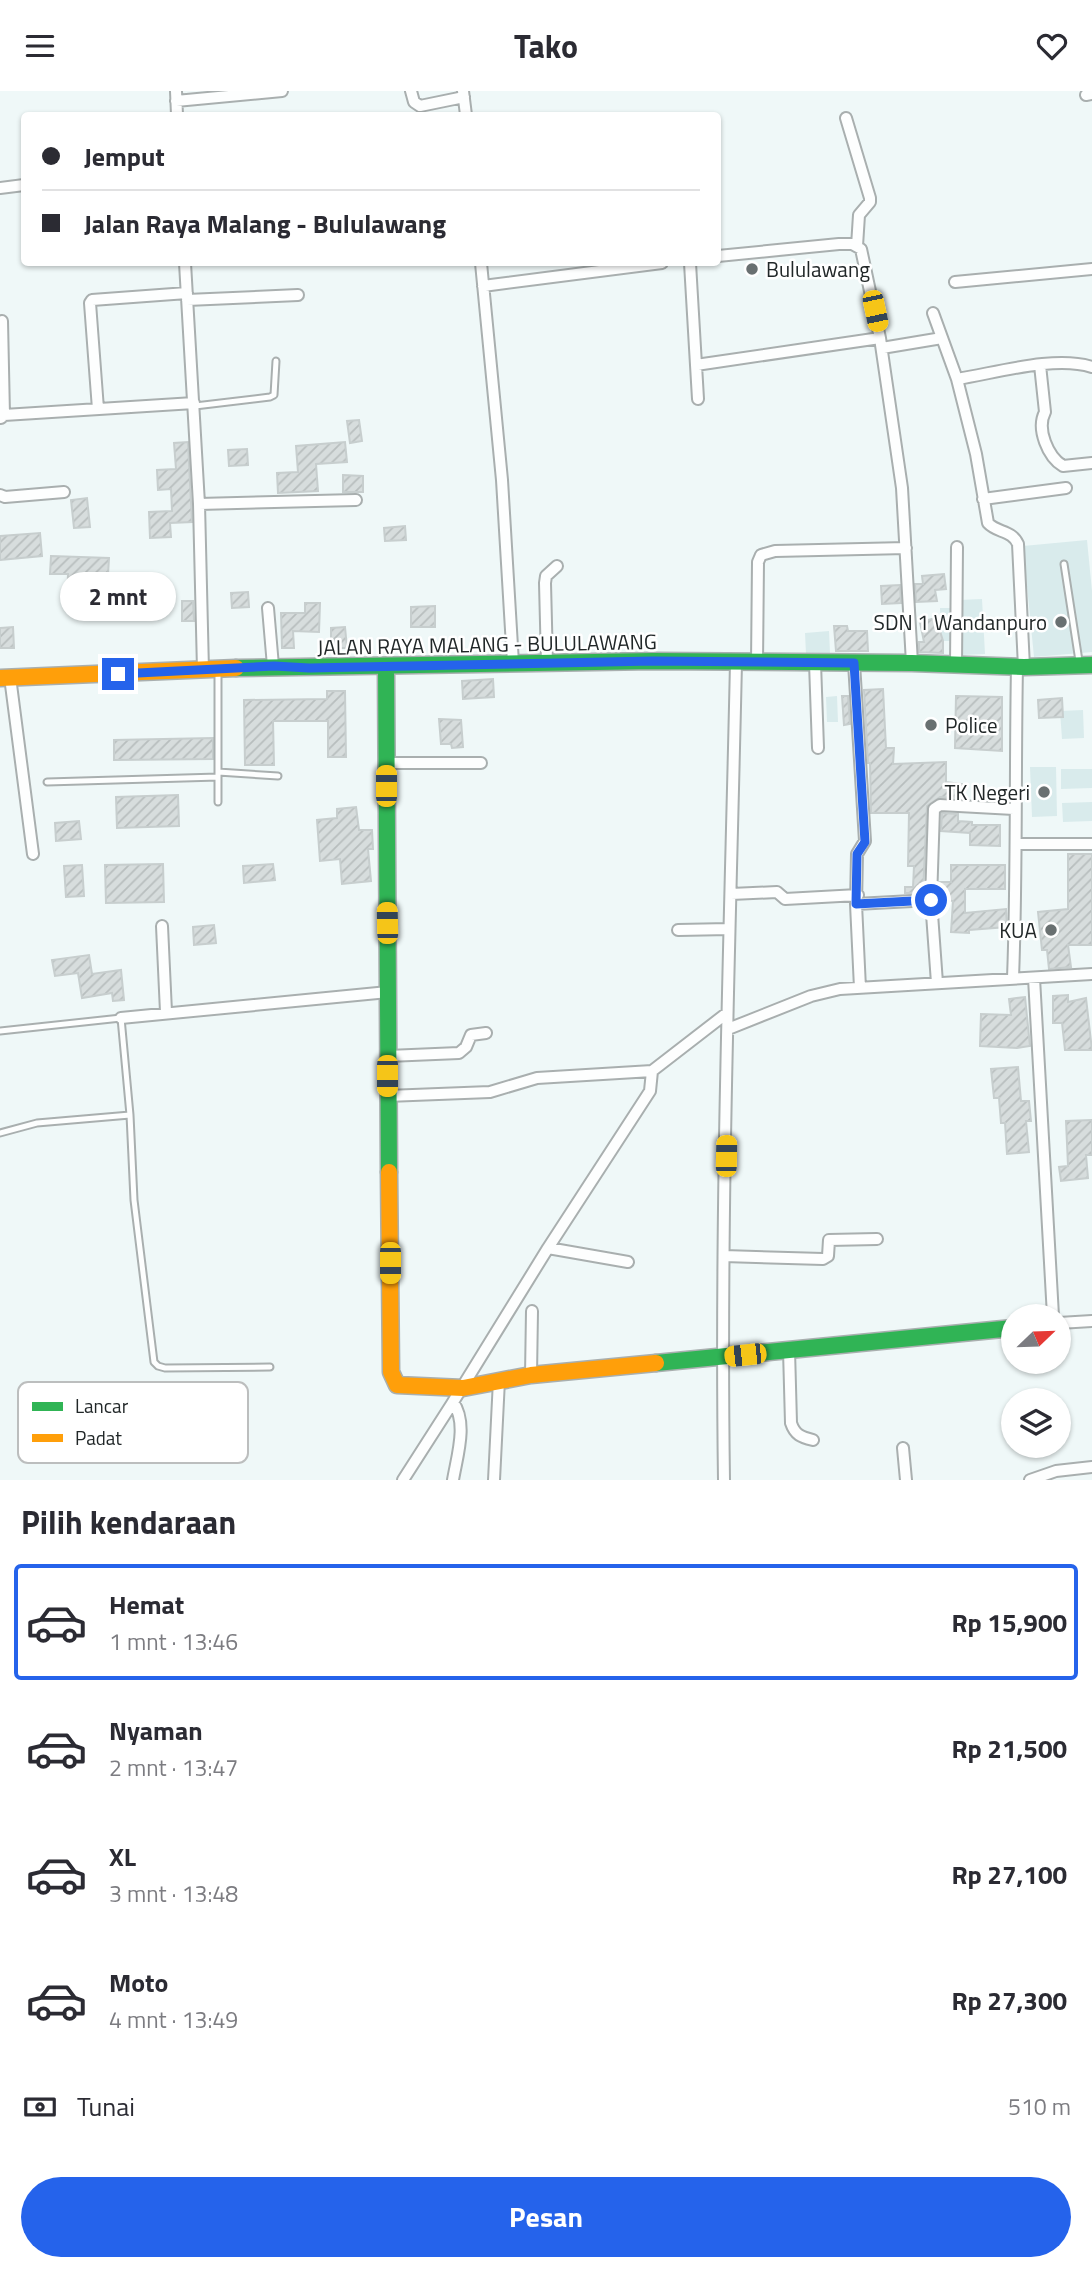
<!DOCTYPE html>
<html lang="id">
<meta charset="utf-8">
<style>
:root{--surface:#fff;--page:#f7f7f7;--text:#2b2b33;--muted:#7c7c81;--line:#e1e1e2;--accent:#2563eb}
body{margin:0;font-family:"Titillium Web",sans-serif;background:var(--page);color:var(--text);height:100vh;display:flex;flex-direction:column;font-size:26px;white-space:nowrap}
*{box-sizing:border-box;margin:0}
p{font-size:23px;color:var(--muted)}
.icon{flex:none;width:38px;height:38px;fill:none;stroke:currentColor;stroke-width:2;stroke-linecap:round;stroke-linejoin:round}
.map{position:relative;height:1389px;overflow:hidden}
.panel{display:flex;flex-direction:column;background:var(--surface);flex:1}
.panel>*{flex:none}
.hud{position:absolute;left:21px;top:21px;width:700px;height:154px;border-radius:7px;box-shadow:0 2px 5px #0004;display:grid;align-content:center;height:154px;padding:0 21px;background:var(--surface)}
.needle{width:46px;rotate:67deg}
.buttons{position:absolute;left:1001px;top:1213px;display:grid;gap:14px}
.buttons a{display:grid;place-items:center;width:70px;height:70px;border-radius:50%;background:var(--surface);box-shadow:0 2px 5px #0004;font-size:35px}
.end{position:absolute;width:32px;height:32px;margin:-16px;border:9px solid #2563eb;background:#fff;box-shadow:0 0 0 4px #fff}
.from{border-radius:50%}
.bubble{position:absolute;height:49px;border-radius:24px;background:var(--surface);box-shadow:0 2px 5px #0004;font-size:23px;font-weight:700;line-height:49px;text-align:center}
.car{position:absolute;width:21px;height:42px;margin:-21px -10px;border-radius:9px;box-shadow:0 0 5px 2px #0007;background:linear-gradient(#f5c518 24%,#345 0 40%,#f5c518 0 76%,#345 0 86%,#f5c518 0)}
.hud b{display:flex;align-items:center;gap:24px;height:66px;font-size:26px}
.hud b+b{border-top:2px solid var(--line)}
.hud i{width:18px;height:18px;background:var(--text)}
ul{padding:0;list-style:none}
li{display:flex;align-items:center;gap:21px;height:116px;margin:0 14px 10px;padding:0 7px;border:4px solid transparent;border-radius:7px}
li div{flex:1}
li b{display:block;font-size:26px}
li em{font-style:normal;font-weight:700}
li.current{border-color:var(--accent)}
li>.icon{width:63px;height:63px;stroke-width:1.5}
h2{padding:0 21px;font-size:32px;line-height:84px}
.pay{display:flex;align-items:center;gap:18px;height:77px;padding:0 21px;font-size:26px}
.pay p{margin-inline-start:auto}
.primary-button{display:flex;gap:14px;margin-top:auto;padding:14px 21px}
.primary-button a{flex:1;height:80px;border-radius:42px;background:var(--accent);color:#fff;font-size:28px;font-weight:700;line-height:80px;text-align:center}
header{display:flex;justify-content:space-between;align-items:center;height:91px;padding:0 21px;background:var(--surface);font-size:32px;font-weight:700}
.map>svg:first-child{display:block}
.built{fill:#d9ebec}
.building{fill:url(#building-hatch);stroke:#c7cece;stroke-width:2}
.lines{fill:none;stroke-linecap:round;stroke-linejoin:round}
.lane-casing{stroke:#a9afaf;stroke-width:9}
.street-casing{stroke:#a9afaf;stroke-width:14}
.fast-casing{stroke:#a9afaf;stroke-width:19}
.slow-casing{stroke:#a9afaf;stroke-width:19}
.lane{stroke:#fdfefe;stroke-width:5}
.street{stroke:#fdfefe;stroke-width:10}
.fast{stroke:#30b455;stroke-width:16}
.slow{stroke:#ff9f0a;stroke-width:16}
.route{stroke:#2563eb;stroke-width:9}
.poi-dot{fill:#697071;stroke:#fff;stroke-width:2.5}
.labels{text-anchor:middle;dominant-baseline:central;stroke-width:5;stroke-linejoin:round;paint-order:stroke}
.poi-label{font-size:21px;fill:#212728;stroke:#fff;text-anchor:end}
.street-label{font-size:21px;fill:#212728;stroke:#fff}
.key{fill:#fff;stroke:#bcbebe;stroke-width:2}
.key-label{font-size:19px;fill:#212728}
</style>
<header><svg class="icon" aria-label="menu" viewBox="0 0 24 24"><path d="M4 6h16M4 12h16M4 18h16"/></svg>Tako<svg class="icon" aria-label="heart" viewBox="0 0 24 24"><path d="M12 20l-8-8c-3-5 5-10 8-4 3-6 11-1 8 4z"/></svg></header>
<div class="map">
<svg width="1092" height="1389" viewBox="0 0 1092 1389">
<defs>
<pattern id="building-hatch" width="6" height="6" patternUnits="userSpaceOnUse" patternTransform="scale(1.75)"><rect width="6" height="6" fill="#d7dddd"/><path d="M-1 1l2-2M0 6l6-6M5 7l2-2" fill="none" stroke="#b8bebe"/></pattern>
</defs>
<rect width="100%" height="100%" fill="#eff8f8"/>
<path class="built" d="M 1087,449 L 1092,500 L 1092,561 L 1034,566 L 1023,455 Z
M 982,508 L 985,563 L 961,564 L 959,509 Z
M 940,517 L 952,517 L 954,550 L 941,550 Z
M 829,540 L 830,562 L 806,563 L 805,542 Z
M 837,605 L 838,631 L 827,631 L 826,606 Z
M 1083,619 L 1084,647 L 1062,648 L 1060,620 Z
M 1030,676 L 1056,676 L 1057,725 L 1032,726 Z
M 1061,678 L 1092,678 L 1092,697 L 1061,698 Z
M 1092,711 L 1092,730 L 1063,731 L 1062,712 Z"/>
<path class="building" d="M 359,329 L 362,350 L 350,352 L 347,330 Z
M 188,351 L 192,431 L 170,432 L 171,446 L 150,447 L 149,421 L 172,420 L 171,398 L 158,399 L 157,379 L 176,378 L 174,352 Z
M 345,351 L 347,371 L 316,373 L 318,400 L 278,402 L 277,382 L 298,381 L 296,355 Z
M 247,358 L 248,374 L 229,375 L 228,359 Z
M 343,384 L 363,385 L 363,401 L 343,401 Z
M 87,407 L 90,436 L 74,437 L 71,409 Z
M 405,435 L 406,449 L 385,450 L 384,437 Z
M 40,442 L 42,465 L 0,469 L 0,445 Z
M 51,465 L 109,467 L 108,484 L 99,484 L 98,519 L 67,518 L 68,483 L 50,483 Z
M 944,483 L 946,498 L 935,499 L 937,510 L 916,511 L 915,493 L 923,493 L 922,485 Z
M 900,494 L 901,512 L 882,513 L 881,495 Z
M 248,501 L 249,516 L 232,517 L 231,502 Z
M 182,510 L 193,510 L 194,530 L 182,530 Z
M 305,512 L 320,512 L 319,541 L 293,540 L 294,557 L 282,557 L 281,522 L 305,522 Z
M 435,515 L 435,536 L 411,536 L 411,516 Z
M 936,527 L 943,550 L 943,562 L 919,561 L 919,551 L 924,551 L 920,531 Z
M 834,535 L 847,535 L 848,540 L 867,540 L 868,560 L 836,560 Z
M 13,536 L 14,557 L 0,557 L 0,537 Z
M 345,536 L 347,557 L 336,557 L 335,553 L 331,553 L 331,537 Z
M 493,588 L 494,606 L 463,608 L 462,590 Z
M 883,598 L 886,657 L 894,657 L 893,673 L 946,671 L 946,691 L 962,693 L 960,707 L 940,706 L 927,715 L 923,802 L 905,802 L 905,796 L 913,796 L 914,775 L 908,775 L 909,722 L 871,722 L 870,672 L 868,672 L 864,599 Z
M 327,600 L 345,600 L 346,666 L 328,666 L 328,630 L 273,630 L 274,674 L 245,674 L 244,609 L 327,608 Z
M 842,605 L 848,605 L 850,633 L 844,634 Z
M 956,605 L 1002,606 L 1002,660 L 955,657 Z
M 1062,607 L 1063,626 L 1039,627 L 1038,609 Z
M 439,628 L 461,629 L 463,656 L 452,657 L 451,653 L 441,653 Z
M 213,647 L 213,668 L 114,669 L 114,649 Z
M 178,704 L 179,735 L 117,737 L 116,706 Z
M 356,716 L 359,739 L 372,739 L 373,758 L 368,758 L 371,790 L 342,793 L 340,768 L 320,770 L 317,729 L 337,727 L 337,718 Z
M 942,722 L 958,723 L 958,730 L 972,731 L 972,734 L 1000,734 L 1000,755 L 970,754 L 970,742 L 941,740 Z
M 79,730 L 81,748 L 56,750 L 55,732 Z
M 1068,763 L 1092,763 L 1092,854 L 1068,854 L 1071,876 L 1049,878 L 1047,859 L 1042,859 L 1038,821 L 1068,818 Z
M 163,773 L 164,811 L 106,812 L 105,774 Z
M 273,773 L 275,789 L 244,792 L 243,775 Z
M 82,774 L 84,805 L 66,806 L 64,775 Z
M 951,774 L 1005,774 L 1005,798 L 965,798 L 965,822 L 1006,818 L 1007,836 L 969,839 L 969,842 L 951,841 L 953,810 L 939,808 L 939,791 L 951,791 Z
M 214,834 L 216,852 L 194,854 L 193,836 Z
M 89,864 L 92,883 L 121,879 L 124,909 L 113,910 L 112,902 L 82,907 L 78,882 L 55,885 L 52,869 Z
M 1068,904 L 1068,911 L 1086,907 L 1092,959 L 1065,959 L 1062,932 L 1053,932 L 1053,905 Z
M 1025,906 L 1030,955 L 1017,957 L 980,955 L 981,923 L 1011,924 L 1009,908 Z
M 1018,976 L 1021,1010 L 1029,1010 L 1031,1030 L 1026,1030 L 1029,1061 L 1007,1063 L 1005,1032 L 1001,1032 L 999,1007 L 994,1007 L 991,978 Z
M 1092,1029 L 1092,1064 L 1086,1064 L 1088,1087 L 1061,1090 L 1059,1076 L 1068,1075 L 1066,1030 Z"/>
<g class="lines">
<defs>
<path id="lane" d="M 195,315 L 270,306 L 274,304 L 276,270
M 1064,473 L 1079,570
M 218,581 L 218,711
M 218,681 L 278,685
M 47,691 L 218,686
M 0,940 L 121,927 L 130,1024 L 37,1032 L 0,1042
M 130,1024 L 134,1109 L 154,1271 L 158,1275 L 165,1277 L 270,1276"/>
<path id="street" d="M 176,0 L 177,24
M 411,0 L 414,11 L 420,15 L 464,6
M 463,0 L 466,24
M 1086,4 L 1092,3
M 176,10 L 282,0
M 846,27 L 870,107 L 870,111 L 859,124 L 857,155
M 0,97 L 24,94
M 718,165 L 839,153 L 852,153 L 861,158 L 880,247 L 902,397 L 912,572
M 185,172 L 199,413 L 203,579
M 481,172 L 502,389 L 513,572
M 690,172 L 698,308
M 955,191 L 1092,178
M 483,195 L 662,172
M 187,209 L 298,204
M 933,222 L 957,288 L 976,363 L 988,432 C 997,442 1012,439 1018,453 L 1024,576
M 882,257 L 942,247
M 696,274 L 880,247
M 1040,274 L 1045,321 C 1036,338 1048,366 1063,375 L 1092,372
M 957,288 C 996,282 1055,264 1092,276
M 98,318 L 90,212 L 92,209 L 187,202
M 4,324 L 194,312
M 1,327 L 4,324 L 2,230
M 0,404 L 5,406 L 64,401
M 983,408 L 1066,397
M 199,413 L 356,409
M 268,517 L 273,575
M 547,572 L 545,492 L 546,485 L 557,475
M 757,572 L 758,471 L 761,464 L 775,460 L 906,457
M 815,572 L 818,657
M 854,572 L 865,750 L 857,763 L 856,813 L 860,897
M 956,573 L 957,456
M 10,586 L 33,763
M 386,672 L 481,672
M 1017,753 L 1092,753
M 731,803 L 777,801 L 785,808 L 858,804
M 856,813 L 931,809
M 162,835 L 166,921
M 678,839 L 729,838
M 1013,887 C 1017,784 1015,680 1017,576
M 1034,887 L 1053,1225
M 937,892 L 931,809 L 934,718 L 940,714 L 1014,718
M 121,927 L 388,901
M 728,938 L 811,905 L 840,898 L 1092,883
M 388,965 L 459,962 L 466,956 L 471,944 L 486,942
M 387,1005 L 490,1001 L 537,987 L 652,980 L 727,922
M 548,1157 L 628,1171
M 724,1165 L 823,1168 L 828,1165 L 829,1149 L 877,1148
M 1059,1232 L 1092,1230
M 789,1259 L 791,1332 C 795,1344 801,1346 813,1349
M 531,1284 L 532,1220
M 903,1357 L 906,1389
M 403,1389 L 453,1311
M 453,1389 C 457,1365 468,1332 453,1311 L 548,1157 L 650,1000 L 652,980
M 494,1389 L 499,1289
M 724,1389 C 720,1117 730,844 736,572
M 1030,1389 L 1056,1380 L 1092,1376"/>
<path id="fast" d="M 386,575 L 389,1081
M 236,577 L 653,570 L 912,572 L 1024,576 L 1092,574
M 656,1272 L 1013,1237"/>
<path id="slow" d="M 0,587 L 236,577
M 389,1081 L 391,1281 L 397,1294 L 463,1297 L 531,1284 L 656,1272"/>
</defs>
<use href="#lane" class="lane-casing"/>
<use href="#street" class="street-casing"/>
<use href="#fast" class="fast-casing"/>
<use href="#slow" class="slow-casing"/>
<use href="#lane" class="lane"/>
<use href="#street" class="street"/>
<use href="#fast" class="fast"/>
<use href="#slow" class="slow"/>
</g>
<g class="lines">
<path class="route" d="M 118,583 L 274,575 L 309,577 L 653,570 L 854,572 L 865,751 L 857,763 L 856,813 L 931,809"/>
</g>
<g class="poi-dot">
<circle cx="752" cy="178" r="7"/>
<circle cx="1061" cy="531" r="7"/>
<circle cx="931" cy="634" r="7"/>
<circle cx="1044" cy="701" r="7"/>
<circle cx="1051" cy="839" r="7"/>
</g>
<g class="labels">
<g class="poi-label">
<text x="766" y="178" text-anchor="start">Bululawang</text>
<text x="1047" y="531">SDN 1 Wandanpuro</text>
<text x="945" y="634" text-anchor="start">Police</text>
<text x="1030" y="701">TK Negeri</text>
<text x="1037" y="839">KUA</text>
</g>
<g class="street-label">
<text transform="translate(487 553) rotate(-1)">JALAN RAYA MALANG - BULULAWANG</text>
</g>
</g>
<rect x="18" y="1291" width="230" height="81" rx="10" class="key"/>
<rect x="32" y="1311" width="31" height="9" fill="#30b455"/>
<rect x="32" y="1343" width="31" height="8" fill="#ff9f0a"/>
<g class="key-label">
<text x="75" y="1322">Lancar</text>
<text x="75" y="1354">Padat</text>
</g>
</svg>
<div class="buttons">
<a><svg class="needle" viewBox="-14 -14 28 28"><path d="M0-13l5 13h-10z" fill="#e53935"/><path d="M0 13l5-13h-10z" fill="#7c7c81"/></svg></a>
<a><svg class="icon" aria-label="layers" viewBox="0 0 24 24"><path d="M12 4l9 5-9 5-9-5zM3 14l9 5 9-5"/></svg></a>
</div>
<i class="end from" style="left:931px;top:809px"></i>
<i class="end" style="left:118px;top:583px"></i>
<div class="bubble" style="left:60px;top:481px;width:116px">2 mnt</div>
<i class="car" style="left:875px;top:220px;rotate:168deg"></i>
<i class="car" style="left:386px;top:695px;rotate:0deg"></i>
<i class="car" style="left:387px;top:832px;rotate:359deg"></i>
<i class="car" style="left:387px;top:985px;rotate:180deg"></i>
<i class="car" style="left:726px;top:1065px;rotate:1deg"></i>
<i class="car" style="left:390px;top:1172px;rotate:180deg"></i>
<i class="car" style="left:745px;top:1264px;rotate:264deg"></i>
<div class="hud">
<b><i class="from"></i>Jemput</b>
<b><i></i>Jalan Raya Malang - Bululawang</b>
</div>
</div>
<section class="panel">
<h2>Pilih kendaraan</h2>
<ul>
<li class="current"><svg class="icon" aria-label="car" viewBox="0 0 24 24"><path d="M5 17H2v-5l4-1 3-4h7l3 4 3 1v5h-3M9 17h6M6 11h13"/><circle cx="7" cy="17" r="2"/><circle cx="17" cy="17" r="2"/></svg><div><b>Hemat</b><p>1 mnt · 13:46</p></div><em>Rp 15,900</em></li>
<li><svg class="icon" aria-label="car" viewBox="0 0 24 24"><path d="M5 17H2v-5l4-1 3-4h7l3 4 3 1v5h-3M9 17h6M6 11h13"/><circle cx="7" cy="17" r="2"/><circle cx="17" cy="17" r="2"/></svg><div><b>Nyaman</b><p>2 mnt · 13:47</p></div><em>Rp 21,500</em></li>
<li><svg class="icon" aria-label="car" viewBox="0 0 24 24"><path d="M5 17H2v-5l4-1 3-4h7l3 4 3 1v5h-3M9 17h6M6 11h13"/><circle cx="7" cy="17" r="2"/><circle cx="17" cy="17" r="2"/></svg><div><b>XL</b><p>3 mnt · 13:48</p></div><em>Rp 27,100</em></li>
<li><svg class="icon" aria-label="car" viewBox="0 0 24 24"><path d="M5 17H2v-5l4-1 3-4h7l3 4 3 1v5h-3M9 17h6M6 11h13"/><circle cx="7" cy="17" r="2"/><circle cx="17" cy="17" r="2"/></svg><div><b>Moto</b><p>4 mnt · 13:49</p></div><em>Rp 27,300</em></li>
</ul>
<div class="pay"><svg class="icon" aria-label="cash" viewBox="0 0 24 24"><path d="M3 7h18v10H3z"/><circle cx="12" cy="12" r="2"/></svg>Tunai<p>510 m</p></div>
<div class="primary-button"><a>Pesan</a></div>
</section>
